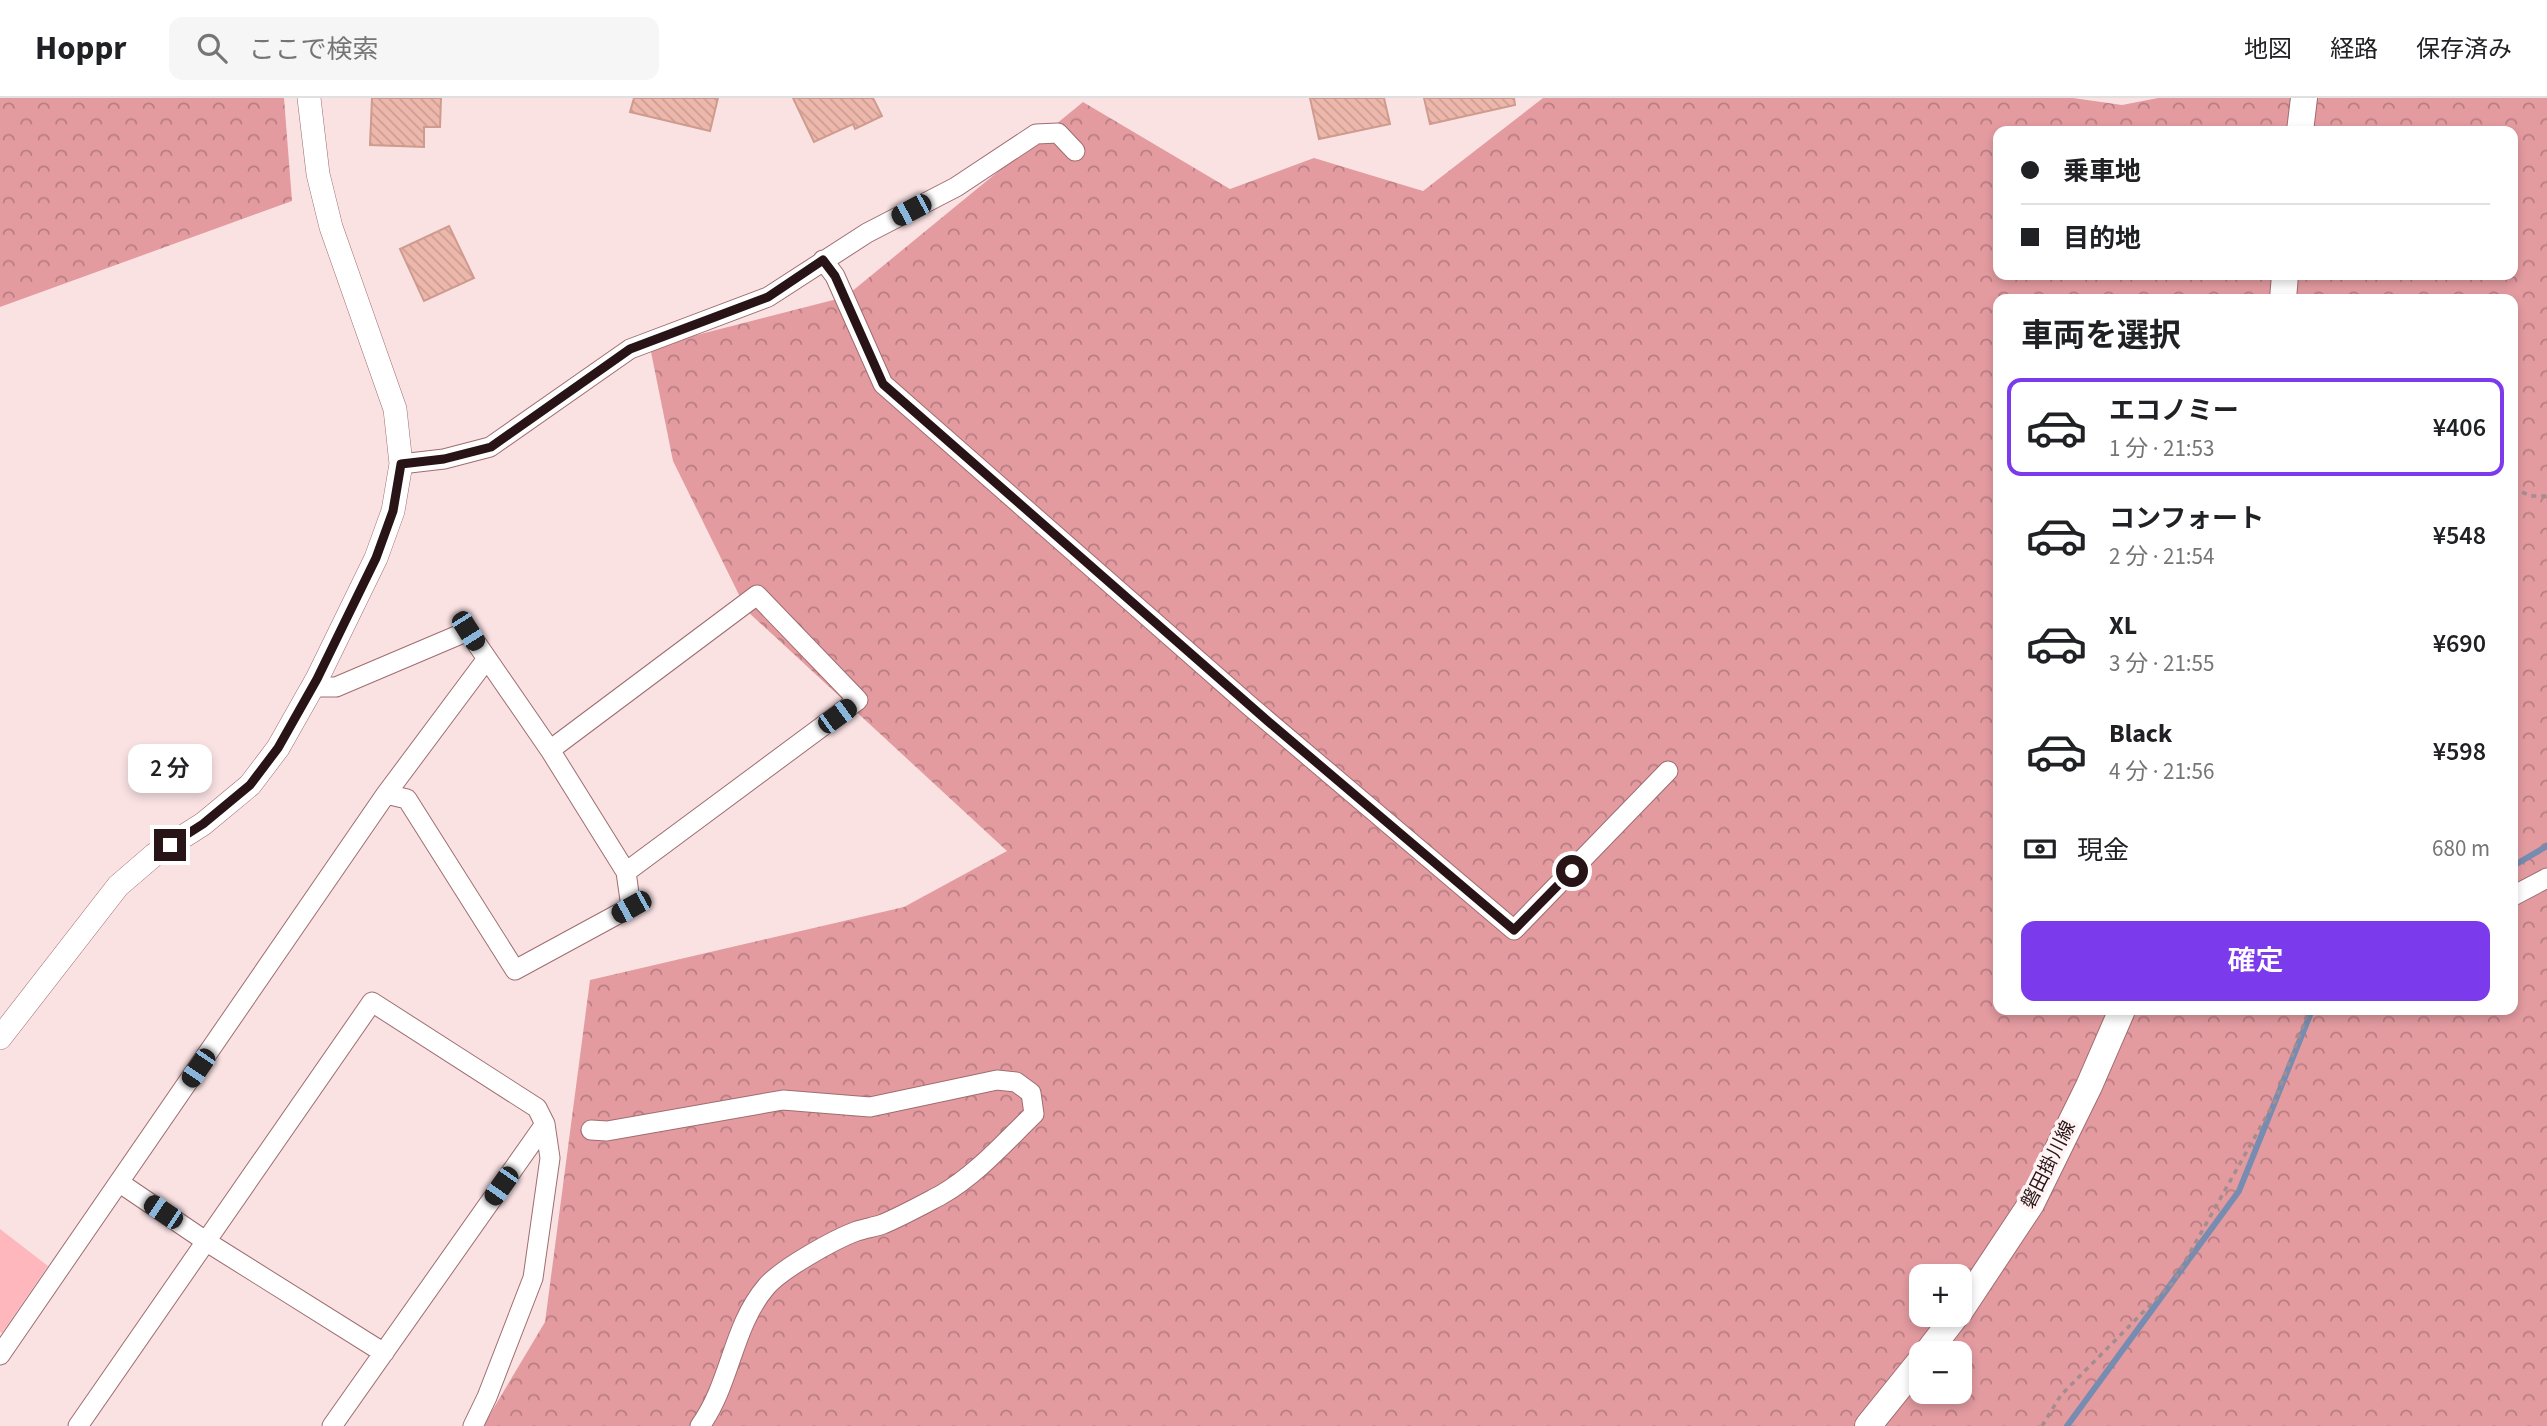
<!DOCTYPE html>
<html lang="ja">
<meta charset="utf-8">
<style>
:root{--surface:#fff;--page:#f6f6f6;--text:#202124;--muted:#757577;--line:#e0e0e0;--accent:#7c3aed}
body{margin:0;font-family:"Source Sans 3","Noto Sans JP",sans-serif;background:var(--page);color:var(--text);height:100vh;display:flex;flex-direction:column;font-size:26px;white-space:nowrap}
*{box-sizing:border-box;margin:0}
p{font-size:23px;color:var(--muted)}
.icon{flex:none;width:38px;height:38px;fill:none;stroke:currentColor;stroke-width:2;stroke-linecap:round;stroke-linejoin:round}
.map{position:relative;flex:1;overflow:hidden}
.details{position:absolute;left:1993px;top:196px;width:525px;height:721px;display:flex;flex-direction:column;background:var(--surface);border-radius:14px;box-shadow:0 4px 10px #0003}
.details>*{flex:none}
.top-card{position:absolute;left:1993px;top:28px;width:525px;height:154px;border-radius:14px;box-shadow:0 4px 10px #0003;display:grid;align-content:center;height:154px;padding:0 28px;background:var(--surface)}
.controls{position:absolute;left:1909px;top:1166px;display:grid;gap:14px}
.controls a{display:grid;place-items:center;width:63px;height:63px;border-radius:14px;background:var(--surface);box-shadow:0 4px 10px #0003;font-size:35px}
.end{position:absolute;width:32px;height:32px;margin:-16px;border:9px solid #281416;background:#fff;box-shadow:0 0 0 4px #fff}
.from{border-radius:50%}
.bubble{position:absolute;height:49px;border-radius:14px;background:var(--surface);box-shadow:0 4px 10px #0003;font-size:23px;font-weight:600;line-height:49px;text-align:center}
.car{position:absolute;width:21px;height:42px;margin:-21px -10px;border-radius:9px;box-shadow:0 0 5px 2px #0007;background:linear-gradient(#222 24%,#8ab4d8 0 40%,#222 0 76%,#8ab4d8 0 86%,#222 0)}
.top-card b{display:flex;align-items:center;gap:24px;height:66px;font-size:26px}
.top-card b+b{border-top:2px solid var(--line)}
.top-card i{width:18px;height:18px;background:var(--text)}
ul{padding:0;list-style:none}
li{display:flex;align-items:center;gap:21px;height:98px;margin:0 14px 10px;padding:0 14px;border:4px solid transparent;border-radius:14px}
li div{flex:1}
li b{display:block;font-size:26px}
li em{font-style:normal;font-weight:600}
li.current{border-color:var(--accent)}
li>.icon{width:63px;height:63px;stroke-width:1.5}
h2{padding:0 28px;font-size:32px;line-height:84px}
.pay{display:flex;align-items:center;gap:18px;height:77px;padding:0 28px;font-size:26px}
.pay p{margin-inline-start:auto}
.primary-button{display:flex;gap:14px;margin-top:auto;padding:14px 28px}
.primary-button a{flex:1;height:80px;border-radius:14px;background:var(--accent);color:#fff;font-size:28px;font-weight:600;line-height:80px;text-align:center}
header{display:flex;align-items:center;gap:42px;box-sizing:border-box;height:98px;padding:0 35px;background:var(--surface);border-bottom:2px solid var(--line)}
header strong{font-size:33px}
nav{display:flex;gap:38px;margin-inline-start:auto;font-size:24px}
.search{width:490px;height:63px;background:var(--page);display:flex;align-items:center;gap:18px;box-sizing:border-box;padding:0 24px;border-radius:14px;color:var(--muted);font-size:26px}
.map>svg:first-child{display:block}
.grass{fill:#feb7bc}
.forest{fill:url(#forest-crowns);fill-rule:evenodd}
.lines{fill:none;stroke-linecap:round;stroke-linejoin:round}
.stream{stroke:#768cb1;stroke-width:6}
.building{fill:url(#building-back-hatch);stroke:#ce9b8e;stroke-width:2}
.minor-casing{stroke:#9f6d70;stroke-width:21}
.tertiary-casing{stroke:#9f6d70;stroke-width:24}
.secondary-casing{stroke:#9f6d70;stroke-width:28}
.path{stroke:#a48d8f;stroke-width:3.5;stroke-dasharray:5 5;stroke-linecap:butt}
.minor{stroke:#fff;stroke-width:19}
.tertiary{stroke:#fff;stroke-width:23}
.secondary{stroke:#fff;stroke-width:26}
.route{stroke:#281416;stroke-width:9}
.labels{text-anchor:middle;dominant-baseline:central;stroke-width:7;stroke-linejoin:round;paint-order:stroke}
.street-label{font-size:19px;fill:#281416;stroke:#fff3f3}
</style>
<header>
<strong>Hoppr</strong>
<div class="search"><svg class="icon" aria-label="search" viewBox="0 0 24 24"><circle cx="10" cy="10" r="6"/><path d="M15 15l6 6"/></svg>ここで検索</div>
<nav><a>地図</a><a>経路</a><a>保存済み</a></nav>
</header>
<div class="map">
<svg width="2547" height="1328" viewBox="0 0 2547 1328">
<defs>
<pattern id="forest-crowns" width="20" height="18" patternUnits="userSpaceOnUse" patternTransform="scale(1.75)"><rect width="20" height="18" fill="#e39ba0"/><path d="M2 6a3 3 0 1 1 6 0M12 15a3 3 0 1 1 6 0" fill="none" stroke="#b87d81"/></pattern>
<pattern id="building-back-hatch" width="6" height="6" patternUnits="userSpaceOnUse" patternTransform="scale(1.75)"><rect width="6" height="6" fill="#edb8ab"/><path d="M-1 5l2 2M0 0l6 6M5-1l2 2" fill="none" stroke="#cb9d92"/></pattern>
</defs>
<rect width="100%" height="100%" fill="#fae2e3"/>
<path class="grass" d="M 0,1131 L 48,1168 L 2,1235 L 0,1234 Z"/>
<path class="forest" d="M 0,0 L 284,0 L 292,103 L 0,209 Z
M 1543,0 L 2073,0 L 2122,7 L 2158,0 L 2547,0 L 2547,1328 L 483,1328 L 545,1224 L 590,882 L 904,809 L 1007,753 L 747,513 L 673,363 L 650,249 L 845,199 L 1083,4 L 1230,91 L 1314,60 L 1423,93 ZM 1998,33 L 2513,33 L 2513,177 L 1998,177 ZM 1998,201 L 2513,201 L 2513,912 L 1998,912 ZM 1922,1178 L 1960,1178 L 1960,1216 L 1922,1216 ZM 1922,1255 L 1960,1255 L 1960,1293 L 1922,1293 Z"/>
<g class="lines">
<path class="stream" d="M 2513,768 L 2547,748
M 2067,1328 L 2239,1093 L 2312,912"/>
</g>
<path class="building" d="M 372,0 L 441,0 L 440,29 L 424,29 L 424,49 L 370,47 Z
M 634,0 L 718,0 L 710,33 L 630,14 Z
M 793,0 L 873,0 L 882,18 L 855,31 L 853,26 L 814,44 Z
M 1310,0 L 1384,0 L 1390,26 L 1319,41 Z
M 1424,0 L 1514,0 L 1515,7 L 1430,26 Z
M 449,128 L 474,180 L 424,203 L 400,151 Z"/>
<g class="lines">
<defs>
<path id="minor" d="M 823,162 L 835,178 L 883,286 L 1251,609 L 1514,832 L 1668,673
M 401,366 L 444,361 L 490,349 L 630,251 L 768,199 L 867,135 L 956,89 L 1036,36 L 1058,35 L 1075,53
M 311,589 L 336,589 L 468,533 L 550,652 L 626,774 L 631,809 L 515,872 L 407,701 L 386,696
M 550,652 L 757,497 L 858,602 L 626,774
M 2513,798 L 2547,780
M 591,1032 L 607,1033 L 783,1002 L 870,1009 L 997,982 L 1016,984 L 1031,995 L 1034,1016 C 1005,1044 976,1077 941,1097 C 922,1107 902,1118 883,1126 C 875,1129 866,1130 857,1133 C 835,1141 781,1171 766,1189 C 732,1229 731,1285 700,1328
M 120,1085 L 207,1144 L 384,1255
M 0,1257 L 386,696 L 486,562
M 78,1328 L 372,904 L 537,1010 L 545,1026 L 550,1060 L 533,1180 L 487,1299 L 473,1328
M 332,1328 L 545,1026"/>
<path id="tertiary" d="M 0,940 L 118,788 L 154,757 L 203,726 L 250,687 L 278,650 L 317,581 L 376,460 L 393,413 L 401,366 L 395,311 L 331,129 L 318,76 L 309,0"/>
<path id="secondary" d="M 2300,33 L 2304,0
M 2283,201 L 2285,177
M 1960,1213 L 2031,1106 L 2089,988 L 2122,912
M 1927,1255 L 1957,1216
M 1868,1328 L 1922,1261"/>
</defs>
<use href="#minor" class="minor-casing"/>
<use href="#tertiary" class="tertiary-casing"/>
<use href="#secondary" class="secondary-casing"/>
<path class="path" d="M 2513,390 L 2531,398 L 2547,398
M 2042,1328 L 2061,1297 L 2174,1183 L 2275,1003 L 2309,912"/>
<use href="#minor" class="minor"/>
<use href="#tertiary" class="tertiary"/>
<use href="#secondary" class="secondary"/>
</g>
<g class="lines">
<path class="route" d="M 170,747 L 203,726 L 250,687 L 278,650 L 317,581 L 376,460 L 393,413 L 401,366 L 444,361 L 491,349 L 630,251 L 768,199 L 823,162 L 835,178 L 883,286 L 1270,625 L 1514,832 L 1572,773"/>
</g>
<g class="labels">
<g class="street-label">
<text transform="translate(2049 1067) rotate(-63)">磐田掛川線</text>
</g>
</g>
</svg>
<div class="controls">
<a>+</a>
<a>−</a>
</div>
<i class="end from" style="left:1572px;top:773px"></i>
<i class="end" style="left:170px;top:747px"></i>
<div class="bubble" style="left:128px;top:646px;width:84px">2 分</div>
<i class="car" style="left:911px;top:112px;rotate:242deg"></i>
<i class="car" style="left:468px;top:533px;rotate:148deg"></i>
<i class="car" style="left:837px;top:618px;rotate:54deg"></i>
<i class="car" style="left:631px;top:809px;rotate:241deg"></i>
<i class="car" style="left:198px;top:970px;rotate:214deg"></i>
<i class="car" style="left:501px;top:1088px;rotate:215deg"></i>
<i class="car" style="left:163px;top:1114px;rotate:304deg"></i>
<div class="top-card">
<b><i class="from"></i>乗車地</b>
<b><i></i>目的地</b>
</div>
<section class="details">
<h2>車両を選択</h2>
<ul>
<li class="current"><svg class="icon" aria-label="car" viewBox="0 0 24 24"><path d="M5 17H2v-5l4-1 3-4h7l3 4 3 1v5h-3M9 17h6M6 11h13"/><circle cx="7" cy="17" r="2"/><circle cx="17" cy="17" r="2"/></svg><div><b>エコノミー</b><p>1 分 · 21:53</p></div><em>¥406</em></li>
<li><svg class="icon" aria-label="car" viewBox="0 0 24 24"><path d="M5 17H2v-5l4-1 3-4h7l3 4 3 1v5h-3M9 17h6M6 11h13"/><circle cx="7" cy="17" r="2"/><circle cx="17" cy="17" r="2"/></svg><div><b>コンフォート</b><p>2 分 · 21:54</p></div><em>¥548</em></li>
<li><svg class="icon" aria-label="car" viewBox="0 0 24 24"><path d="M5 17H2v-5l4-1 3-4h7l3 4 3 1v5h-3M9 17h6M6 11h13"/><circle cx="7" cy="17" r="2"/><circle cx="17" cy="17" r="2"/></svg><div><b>XL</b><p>3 分 · 21:55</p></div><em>¥690</em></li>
<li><svg class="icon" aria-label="car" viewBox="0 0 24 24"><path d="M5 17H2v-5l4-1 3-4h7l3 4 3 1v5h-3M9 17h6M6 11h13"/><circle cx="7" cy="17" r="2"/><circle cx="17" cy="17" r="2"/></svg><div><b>Black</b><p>4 分 · 21:56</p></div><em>¥598</em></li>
</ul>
<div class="pay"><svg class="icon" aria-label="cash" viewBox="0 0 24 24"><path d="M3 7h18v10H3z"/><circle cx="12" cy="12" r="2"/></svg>現金<p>680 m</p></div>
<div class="primary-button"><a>確定</a></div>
</section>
</div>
